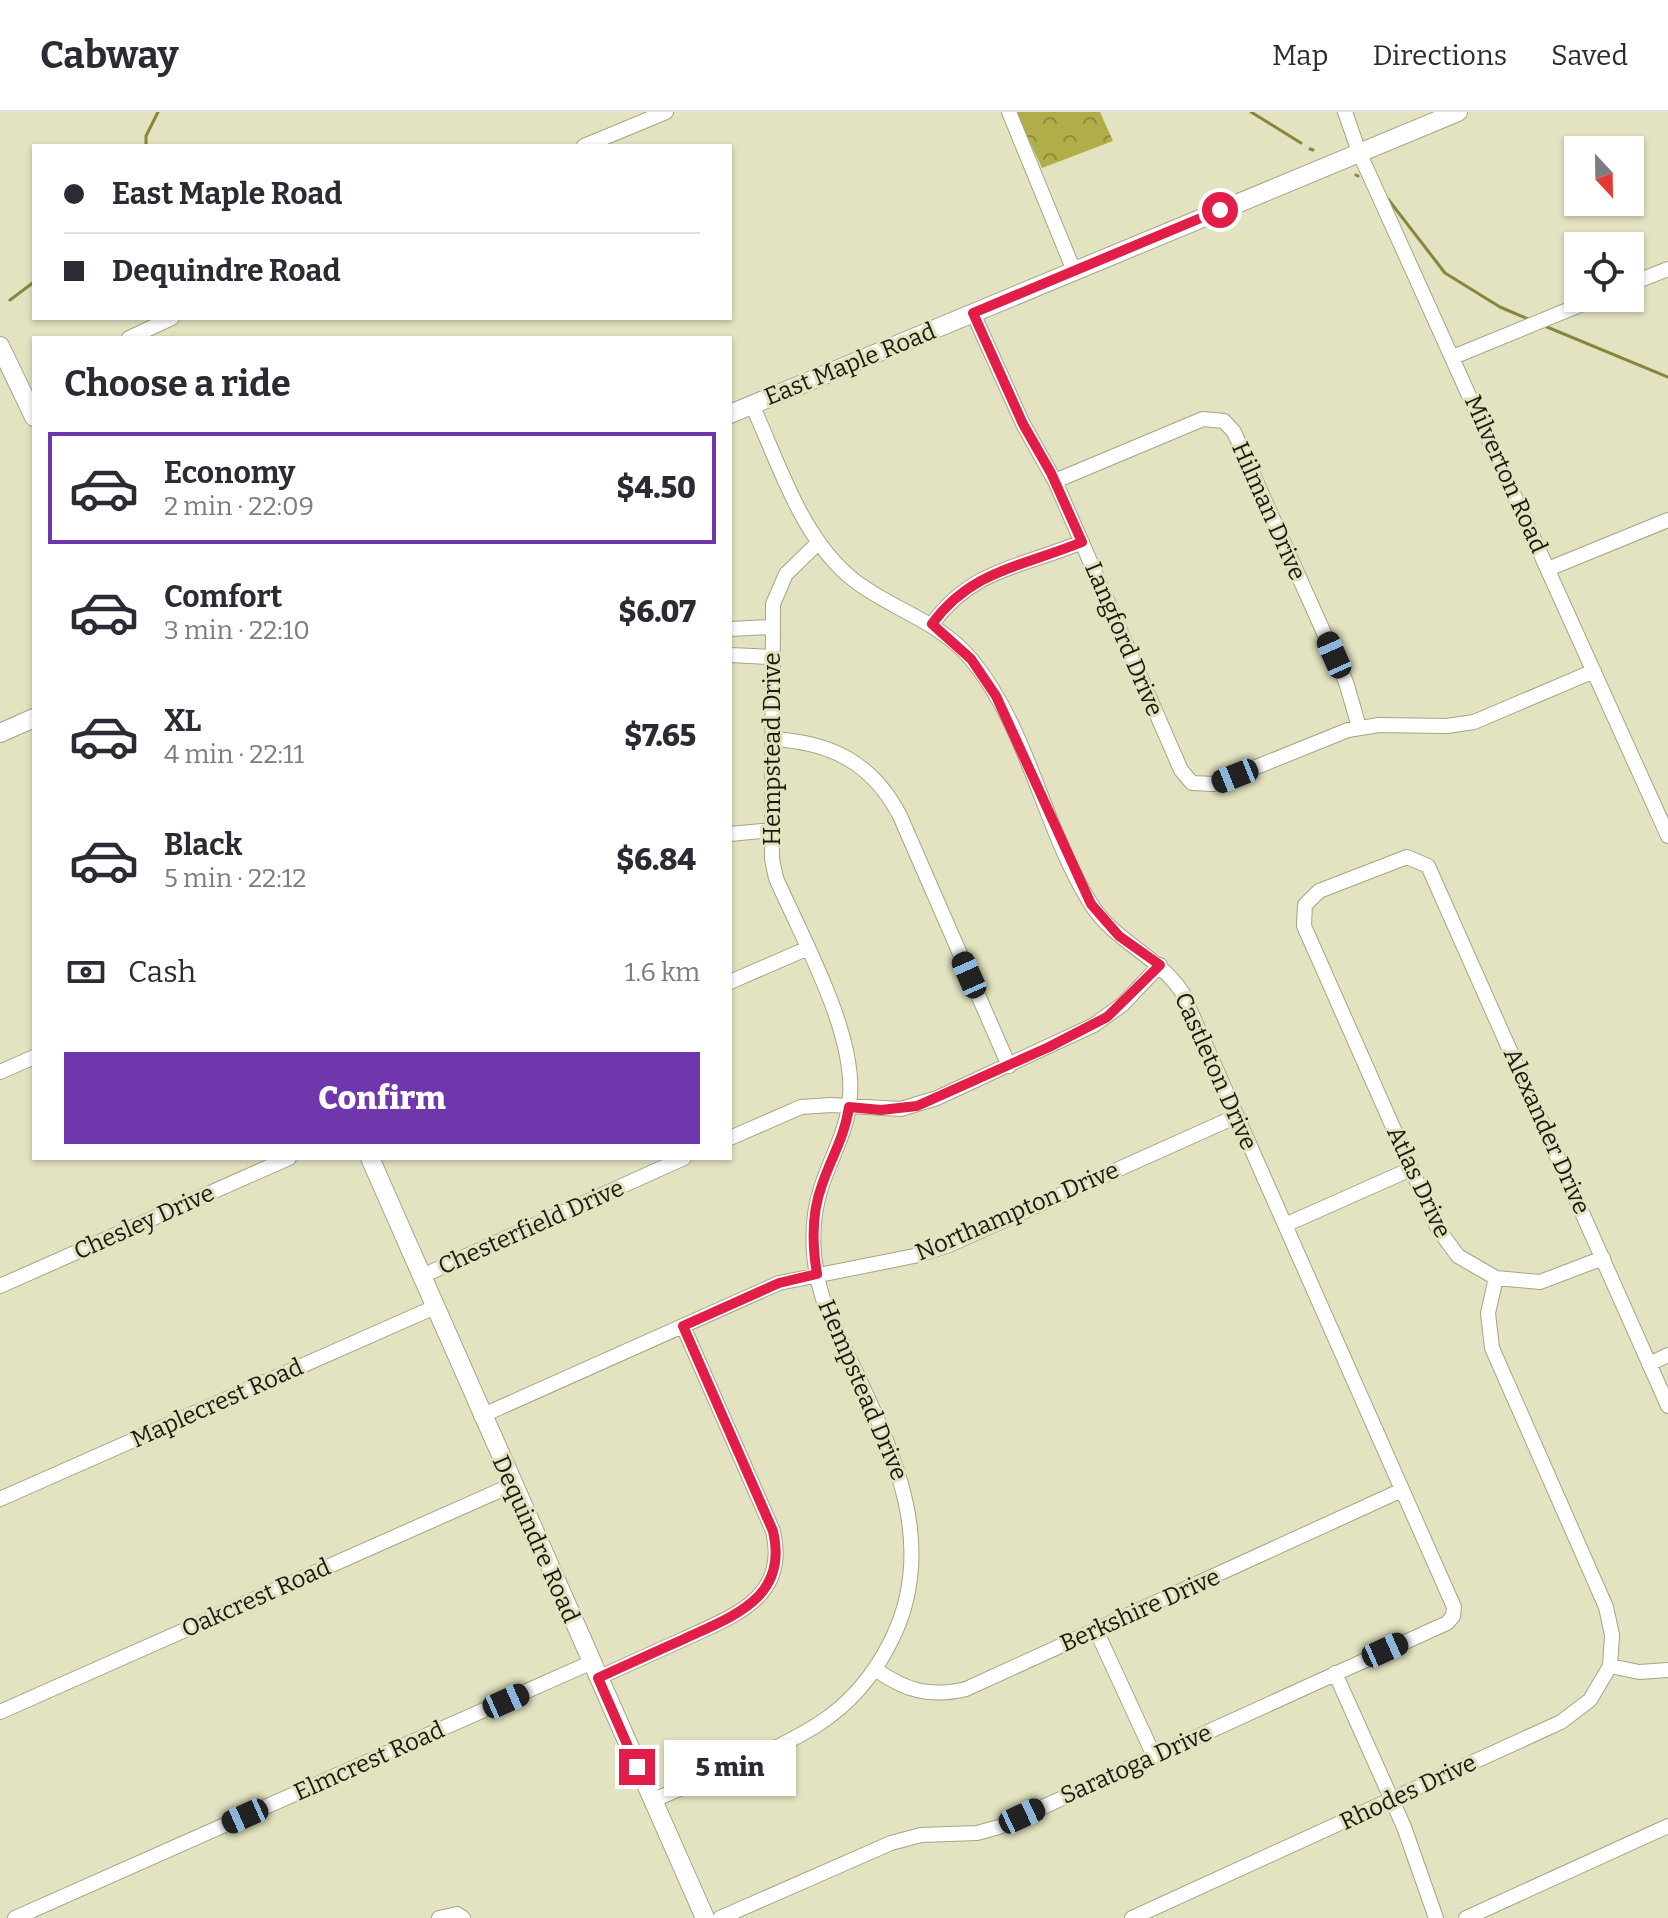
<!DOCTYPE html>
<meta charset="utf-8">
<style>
:root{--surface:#fff;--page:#f2f2f3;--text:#2b2b33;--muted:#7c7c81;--line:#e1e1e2;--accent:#7037ad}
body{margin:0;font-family:Bitter,serif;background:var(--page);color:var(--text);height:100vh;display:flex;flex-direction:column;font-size:30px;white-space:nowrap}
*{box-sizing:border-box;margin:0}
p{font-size:26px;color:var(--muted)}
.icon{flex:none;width:44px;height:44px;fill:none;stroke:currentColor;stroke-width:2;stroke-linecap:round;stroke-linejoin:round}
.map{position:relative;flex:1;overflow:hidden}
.sheet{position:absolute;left:32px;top:224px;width:700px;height:824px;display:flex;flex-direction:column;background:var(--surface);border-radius:0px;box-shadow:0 2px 6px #0004}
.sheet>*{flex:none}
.hud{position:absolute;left:32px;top:32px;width:700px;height:176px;border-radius:0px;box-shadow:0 2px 6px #0004;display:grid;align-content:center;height:176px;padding:0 32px;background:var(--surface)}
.needle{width:52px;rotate:158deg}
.controls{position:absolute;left:1564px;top:24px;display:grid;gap:16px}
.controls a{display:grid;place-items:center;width:80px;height:80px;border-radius:0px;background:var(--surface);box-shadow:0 2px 6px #0004;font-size:40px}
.end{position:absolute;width:36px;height:36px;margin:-18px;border:10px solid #e11d48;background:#fff;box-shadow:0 0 0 4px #fff}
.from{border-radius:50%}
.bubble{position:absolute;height:56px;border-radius:0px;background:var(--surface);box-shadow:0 2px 6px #0004;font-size:26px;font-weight:800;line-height:56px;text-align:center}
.car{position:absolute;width:24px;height:48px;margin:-24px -12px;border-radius:10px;box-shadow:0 0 6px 2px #0007;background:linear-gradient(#222 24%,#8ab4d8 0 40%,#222 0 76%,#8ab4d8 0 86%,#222 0)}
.hud b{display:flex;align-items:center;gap:28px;height:76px;font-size:30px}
.hud b+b{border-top:2px solid var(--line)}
.hud i{width:20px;height:20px;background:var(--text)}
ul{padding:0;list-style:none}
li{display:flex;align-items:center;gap:24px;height:112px;margin:0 16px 12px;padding:0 16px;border:4px solid transparent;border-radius:0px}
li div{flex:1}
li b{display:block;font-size:30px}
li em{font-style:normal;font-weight:800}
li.on{border-color:var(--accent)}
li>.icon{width:72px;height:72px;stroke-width:1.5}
h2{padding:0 32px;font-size:36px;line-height:96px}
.pay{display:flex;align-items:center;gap:20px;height:88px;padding:0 32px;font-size:30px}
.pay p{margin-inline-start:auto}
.cta{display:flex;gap:16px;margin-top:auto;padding:16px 32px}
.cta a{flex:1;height:92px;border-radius:0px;background:var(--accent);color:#fff;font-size:32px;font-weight:800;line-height:92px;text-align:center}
header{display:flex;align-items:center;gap:48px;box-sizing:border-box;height:112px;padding:0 40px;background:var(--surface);border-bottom:2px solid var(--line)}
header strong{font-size:38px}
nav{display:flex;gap:44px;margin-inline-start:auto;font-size:28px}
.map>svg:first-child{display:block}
.forest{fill:url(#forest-crowns)}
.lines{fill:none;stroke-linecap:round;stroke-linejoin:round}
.stream{stroke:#88863c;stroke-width:3}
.minor-casing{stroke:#a5a586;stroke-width:16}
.major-casing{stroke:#a5a586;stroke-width:20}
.minor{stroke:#fff;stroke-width:14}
.major{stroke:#fff;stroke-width:18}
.route{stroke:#e11d48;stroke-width:10}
.labels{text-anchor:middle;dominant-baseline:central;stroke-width:6;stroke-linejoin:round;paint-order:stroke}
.street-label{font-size:24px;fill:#1a1a0e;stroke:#e3e3c2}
</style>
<header>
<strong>Cabway</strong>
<nav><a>Map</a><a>Directions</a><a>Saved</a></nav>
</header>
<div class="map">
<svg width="1668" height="1806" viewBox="0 0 1668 1806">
<defs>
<pattern id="forest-crowns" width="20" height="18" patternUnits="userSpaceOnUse" patternTransform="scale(2)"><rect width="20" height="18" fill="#b1ad49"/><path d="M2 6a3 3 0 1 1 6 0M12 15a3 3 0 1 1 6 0" fill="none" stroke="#8f8c3b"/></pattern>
</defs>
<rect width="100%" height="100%" fill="#e3e3c2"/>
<path class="forest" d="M 1016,0 L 1100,0 L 1113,29 L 1042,56 Z"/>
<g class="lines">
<path class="stream" d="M 1251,0 L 1301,31
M 146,34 L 146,24 L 158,0
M 1310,37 L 1313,38
M 1356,63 L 1358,64
M 1388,87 L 1445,161 L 1500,195 L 1528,207
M 10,188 L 34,170
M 1547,215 L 1668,265"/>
<defs>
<path id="minor" d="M 1009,0 L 1074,159
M 1345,0 L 1359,40 L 1668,724
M 584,34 L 666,0
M 1630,172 L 1668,157
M 973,201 L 1023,312 L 1055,369 L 1181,658 L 1192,671 L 1214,672 L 1348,618 L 1379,613 L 1447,614 L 1474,610 L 1594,559
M 129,226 L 172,206
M 1453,245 L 1597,186
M 1055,369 L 1203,307 L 1224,309 L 1234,320 L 1346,570 L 1359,615
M 1548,457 L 1668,408
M 932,512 C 973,456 1022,455 1082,430
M 730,517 L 771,515
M 730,543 L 772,545
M 772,627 C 830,630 872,650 900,704 L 1009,954
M 730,722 L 772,718
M 730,870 L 806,837
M 0,960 L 34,945
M 730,1026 L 801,995 L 831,993 L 901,997 L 937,986 L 1094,913 L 1123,892 L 1160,853
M 1285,1113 L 1411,1057
M 422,1164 L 684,1046
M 1496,1166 L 1540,1170 L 1603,1146
M 0,1174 L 289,1046
M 1649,1252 L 1668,1243
M 481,1304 L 779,1171 L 919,1143 L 949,1133 L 1237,1004
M 0,1387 L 435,1195
M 1096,1518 L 1154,1644
M 1610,1554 L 1612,1523 L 1606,1495 L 1492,1236 L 1488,1201 L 1496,1166 L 1458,1144 L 1438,1117 L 1304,814 L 1305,793 L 1319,779 L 1407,745 L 1428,754 L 1668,1294
M 875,1557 C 904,1578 930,1586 966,1577 L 1402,1378
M 1335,1561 L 1404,1715 L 1436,1806
M 598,1566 C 626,1553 655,1540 684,1527 C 733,1504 789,1486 773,1419 L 683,1214
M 0,1600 L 512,1373
M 652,1689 C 706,1664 766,1645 817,1613 C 850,1592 875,1562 892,1527 C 949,1411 868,1297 824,1190 C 812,1154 809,1113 821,1076 C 831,1044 848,1019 850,984 C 855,919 802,826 776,766 L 772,747 L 773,492 L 786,462 L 818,431
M 15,1806 L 590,1551
M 439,1806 L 457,1802 L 463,1806
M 720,1806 L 891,1731 L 921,1723 L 977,1721 L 999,1715 L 1447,1511 L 1453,1504 L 1454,1495 L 1182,880 C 1157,843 1114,829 1091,792 C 1043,716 1029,617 971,547 C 939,509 893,498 855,469 C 801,427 780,353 752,293
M 1132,1806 L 1561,1610 L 1590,1588 L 1610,1554 L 1639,1560 L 1668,1558
M 1466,1806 L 1668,1714"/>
<path id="major" d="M 0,234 L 34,305
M 730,302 L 1458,0
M 0,621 L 34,606
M 370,1046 L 705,1806"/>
</defs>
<use href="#minor" class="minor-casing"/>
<use href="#major" class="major-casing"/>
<use href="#minor" class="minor"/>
<use href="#major" class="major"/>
</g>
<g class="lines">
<path class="route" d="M 637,1655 L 598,1566 C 626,1553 655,1540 684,1527 C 733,1504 789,1486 773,1419 L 683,1214 L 779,1171 L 817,1162 C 812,1132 811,1102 822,1073 C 831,1046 845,1024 849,995 L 881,998 L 917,994 L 1049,935 L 1107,905 L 1160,853 L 1119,824 L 1091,792 L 996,584 L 971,547 L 932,512 C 971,458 1024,454 1082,430 L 1051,361 L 1023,312 L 973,201 L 1220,98"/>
</g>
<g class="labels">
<g class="street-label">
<text transform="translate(850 252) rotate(-22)">East Maple Road</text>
<text transform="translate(1506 362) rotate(66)">Milverton Road</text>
<text transform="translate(1269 399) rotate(66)">Hilman Drive</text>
<text transform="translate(1124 527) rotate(67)">Langford Drive</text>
<text transform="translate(772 637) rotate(-90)">Hempstead Drive</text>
<text transform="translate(1216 959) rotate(66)">Castleton Drive</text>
<text transform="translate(1547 1019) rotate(66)">Alexander Drive</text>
<text transform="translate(1419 1070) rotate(65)">Atlas Drive</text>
<text transform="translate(1017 1099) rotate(-23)">Northampton Drive</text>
<text transform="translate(144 1110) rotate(-24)">Chesley Drive</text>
<text transform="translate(531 1115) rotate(-24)">Chesterfield Drive</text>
<text transform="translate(863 1278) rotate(67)">Hempstead Drive</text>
<text transform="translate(217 1291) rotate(-24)">Maplecrest Road</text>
<text transform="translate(536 1427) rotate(66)">Dequindre Road</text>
<text transform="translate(256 1486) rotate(-24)">Oakcrest Road</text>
<text transform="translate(1140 1498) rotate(-24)">Berkshire Drive</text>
<text transform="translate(369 1649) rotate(-24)">Elmcrest Road</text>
<text transform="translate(1136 1652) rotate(-24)">Saratoga Drive</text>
<text transform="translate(1408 1680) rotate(-25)">Rhodes Drive</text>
</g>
</g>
</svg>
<div class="controls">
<a><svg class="needle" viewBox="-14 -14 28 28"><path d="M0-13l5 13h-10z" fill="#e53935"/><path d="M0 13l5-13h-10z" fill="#7c7c81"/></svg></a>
<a><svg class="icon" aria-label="locate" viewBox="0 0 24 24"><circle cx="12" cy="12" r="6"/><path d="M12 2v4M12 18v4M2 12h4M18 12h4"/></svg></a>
</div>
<i class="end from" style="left:1220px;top:98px"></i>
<i class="end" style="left:637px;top:1655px"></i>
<div class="bubble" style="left:664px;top:1628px;width:132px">5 min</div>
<i class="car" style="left:1334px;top:543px;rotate:336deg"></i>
<i class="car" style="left:1235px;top:664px;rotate:248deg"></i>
<i class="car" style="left:969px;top:863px;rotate:336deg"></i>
<i class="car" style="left:1385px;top:1538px;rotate:66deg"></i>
<i class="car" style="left:506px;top:1589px;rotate:66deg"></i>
<i class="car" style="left:245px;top:1704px;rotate:246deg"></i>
<i class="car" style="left:1022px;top:1704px;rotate:65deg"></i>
<div class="hud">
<b><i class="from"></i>East Maple Road</b>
<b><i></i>Dequindre Road</b>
</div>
<section class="sheet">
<h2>Choose a ride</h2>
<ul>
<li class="on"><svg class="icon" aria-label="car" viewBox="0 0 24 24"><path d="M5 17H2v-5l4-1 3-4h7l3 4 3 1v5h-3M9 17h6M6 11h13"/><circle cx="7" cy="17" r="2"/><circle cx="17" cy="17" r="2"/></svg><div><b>Economy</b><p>2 min · 22:09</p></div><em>$4.50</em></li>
<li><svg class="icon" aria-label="car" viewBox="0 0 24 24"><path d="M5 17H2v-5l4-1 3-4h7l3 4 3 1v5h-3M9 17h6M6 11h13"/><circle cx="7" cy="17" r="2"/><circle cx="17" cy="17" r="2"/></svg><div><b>Comfort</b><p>3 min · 22:10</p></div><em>$6.07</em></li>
<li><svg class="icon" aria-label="car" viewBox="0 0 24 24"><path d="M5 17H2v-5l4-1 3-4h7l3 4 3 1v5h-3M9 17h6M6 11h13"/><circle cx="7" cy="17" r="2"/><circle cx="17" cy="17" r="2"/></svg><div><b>XL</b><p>4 min · 22:11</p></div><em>$7.65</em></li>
<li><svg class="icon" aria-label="car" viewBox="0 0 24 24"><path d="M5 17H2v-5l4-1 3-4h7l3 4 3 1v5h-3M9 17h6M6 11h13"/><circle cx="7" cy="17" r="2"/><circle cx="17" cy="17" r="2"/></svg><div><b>Black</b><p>5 min · 22:12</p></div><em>$6.84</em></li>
</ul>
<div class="pay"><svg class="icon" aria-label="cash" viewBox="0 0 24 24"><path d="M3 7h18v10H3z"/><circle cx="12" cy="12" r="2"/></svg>Cash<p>1.6 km</p></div>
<div class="cta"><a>Confirm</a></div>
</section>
</div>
